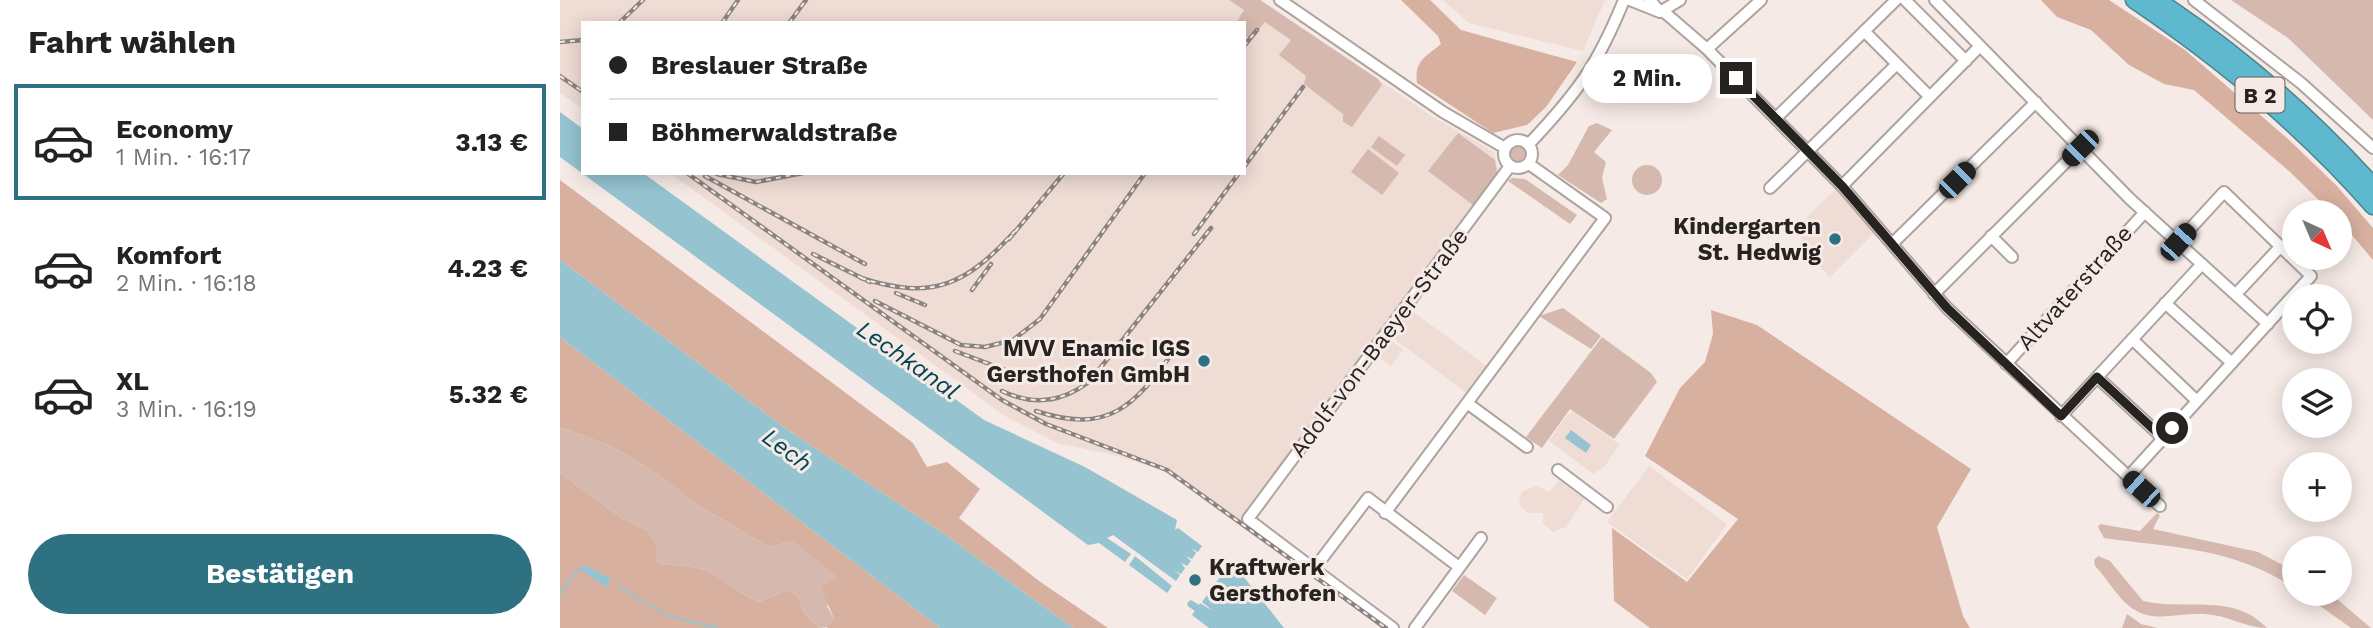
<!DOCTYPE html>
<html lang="de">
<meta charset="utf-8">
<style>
:root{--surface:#fff;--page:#f2f2f2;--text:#222;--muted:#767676;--line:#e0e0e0;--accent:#2e7282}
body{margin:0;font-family:"Work Sans",sans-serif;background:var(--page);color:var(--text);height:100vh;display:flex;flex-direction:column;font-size:26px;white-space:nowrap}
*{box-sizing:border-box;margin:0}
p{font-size:23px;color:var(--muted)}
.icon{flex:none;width:38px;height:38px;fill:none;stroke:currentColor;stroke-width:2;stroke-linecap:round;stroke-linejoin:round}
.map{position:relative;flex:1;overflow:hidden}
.details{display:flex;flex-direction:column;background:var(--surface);width:560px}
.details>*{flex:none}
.guide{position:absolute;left:21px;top:21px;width:665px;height:154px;border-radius:0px;box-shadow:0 4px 18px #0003;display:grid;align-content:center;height:154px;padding:0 28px;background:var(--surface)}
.needle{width:46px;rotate:136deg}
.fabs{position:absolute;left:1722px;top:200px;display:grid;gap:14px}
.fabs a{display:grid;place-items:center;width:70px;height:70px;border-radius:50%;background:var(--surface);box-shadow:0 4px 18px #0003;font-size:35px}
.end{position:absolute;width:32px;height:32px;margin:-16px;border:9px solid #272321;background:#fff;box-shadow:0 0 0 4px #fff}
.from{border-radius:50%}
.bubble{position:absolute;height:49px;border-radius:24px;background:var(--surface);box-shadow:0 4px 18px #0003;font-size:23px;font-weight:700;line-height:49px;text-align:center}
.car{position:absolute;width:21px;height:42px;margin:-21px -10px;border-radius:9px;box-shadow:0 0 5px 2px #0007;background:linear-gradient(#222 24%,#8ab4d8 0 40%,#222 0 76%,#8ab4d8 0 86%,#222 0)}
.guide b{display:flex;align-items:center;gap:24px;height:66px;font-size:26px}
.guide b+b{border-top:2px solid var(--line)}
.guide i{width:18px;height:18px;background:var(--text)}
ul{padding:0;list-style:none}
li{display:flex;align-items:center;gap:21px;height:116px;margin:0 14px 10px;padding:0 14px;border:4px solid transparent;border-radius:0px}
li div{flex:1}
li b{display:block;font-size:26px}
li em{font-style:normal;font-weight:700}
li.current{border-color:var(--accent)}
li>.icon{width:63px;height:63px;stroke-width:1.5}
h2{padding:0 28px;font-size:32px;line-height:84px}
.button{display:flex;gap:14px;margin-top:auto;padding:14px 28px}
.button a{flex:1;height:80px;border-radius:42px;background:var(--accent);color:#fff;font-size:28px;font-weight:700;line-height:80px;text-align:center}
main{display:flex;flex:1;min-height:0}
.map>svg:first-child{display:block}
.built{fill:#efdcd4}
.green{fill:#d5b9ae}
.forest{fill:#d8b0a0}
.water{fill:#95c4d0}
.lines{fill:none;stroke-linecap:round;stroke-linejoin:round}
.stream{stroke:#95c4d0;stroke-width:2}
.canal{stroke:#95c4d0;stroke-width:7}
.minor-casing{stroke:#aea39f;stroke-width:14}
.highway-casing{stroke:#4b8491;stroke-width:19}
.minor{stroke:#fff;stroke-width:10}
.highway{stroke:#5eb8ce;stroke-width:16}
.rail-casing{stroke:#8b8380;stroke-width:4.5}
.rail{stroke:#f6eae6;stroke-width:2;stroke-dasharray:5;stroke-linecap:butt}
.route{stroke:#272321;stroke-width:9}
.poi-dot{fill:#2e7282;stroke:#f6eae6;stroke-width:2.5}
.labels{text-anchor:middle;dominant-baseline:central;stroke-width:6;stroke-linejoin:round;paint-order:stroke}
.shield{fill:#f6eae6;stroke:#655f5c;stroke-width:2}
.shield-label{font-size:21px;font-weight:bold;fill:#272321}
.poi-label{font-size:23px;font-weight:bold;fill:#272321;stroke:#f6eae6;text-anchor:end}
.street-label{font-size:23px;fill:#272321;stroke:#f6eae6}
.water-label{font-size:24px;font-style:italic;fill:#004654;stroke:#f6eae6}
</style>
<main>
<section class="details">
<h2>Fahrt wählen</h2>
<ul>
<li class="current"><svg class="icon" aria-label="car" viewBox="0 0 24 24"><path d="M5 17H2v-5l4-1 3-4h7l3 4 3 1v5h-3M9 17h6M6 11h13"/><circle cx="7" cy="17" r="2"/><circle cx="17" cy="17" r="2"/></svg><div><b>Economy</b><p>1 Min. · 16:17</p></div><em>3.13 €</em></li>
<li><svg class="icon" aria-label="car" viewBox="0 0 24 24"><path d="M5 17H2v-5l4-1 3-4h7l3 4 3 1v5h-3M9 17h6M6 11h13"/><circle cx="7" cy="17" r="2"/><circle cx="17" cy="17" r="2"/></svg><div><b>Komfort</b><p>2 Min. · 16:18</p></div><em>4.23 €</em></li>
<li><svg class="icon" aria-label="car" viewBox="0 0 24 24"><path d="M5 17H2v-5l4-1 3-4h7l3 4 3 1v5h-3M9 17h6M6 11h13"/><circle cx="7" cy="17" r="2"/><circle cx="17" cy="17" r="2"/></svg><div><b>XL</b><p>3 Min. · 16:19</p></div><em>5.32 €</em></li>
</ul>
<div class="button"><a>Bestätigen</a></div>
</section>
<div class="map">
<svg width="1813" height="628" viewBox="0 0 1813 628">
<rect width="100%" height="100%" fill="#f6eae6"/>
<path class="built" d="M 0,0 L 701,0 L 870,115 L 934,152 L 939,173 L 681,520 L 599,469 L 550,454 L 497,443 L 445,416 L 110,173 L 684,173 L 684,23 L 23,23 L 23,109 L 0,93 Z
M 883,0 L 1045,0 L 1023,51 L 909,23 Z
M 1278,187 L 1315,232 L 1270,277 L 1252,259 L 1236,228 Z
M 852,311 L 928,367 L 908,394 L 837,341 L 834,336 Z
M 829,339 L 843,350 L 831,366 L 817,356 Z
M 1013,412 L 1059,444 L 1045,466 L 1033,474 L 989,441 L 1008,414 Z
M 1089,466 L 1167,524 L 1127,579 L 1047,522 Z
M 999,480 L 1024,499 L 1006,527 L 993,532 L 983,523 L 983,513 L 968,513 L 961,507 L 959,498 L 963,491 L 977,486 L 989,492 Z"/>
<path class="green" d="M 669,0 L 700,0 L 818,79 L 822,85 L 792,127 L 783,122 L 783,114 L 744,84 L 746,76 L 719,55 L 731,40 L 705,22 L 691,39 L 684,35 L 684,23 L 676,23 L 684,10 Z
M 1671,0 L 1813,0 L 1813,120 L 1728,38 Z
M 1092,62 L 1107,74 L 1085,93 L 1072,81 Z
M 1037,123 L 1052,130 L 1034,152 L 1046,162 L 1042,178 L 1047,199 L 1041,203 L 998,175 L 1008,165 L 1029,126 Z
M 898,133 L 935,160 L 937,173 L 913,205 L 868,171 Z
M 819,136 L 845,155 L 837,166 L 811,147 Z
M950 154a8 8 0 1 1 16 0a8 8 0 1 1-16 0Z
M 808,149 L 839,173 L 822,195 L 791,172 Z
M1072 180a15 15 0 1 1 30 0a15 15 0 1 1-30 0Z
M 952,178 L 965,179 L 1017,215 L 1010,224 L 948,181 Z
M 1003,308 L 1041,336 L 1031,349 L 979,316 Z
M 1042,337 L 1091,373 L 1097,382 L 1054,439 L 1010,409 L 982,448 L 966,437 Z
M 0,427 L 51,446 L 98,474 L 134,503 L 209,547 L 232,541 L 279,577 L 267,606 L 274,619 L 270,627 L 259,628 L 243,612 L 239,597 L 228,590 L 199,602 C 180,593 167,583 150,572 C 141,567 111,564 100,565 L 96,560 L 96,543 L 88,531 L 63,519 L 0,473 Z
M 1597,513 L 1600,515 L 1593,529 L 1698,552 L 1734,571 L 1734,588 C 1673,547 1613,548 1544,538 L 1538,527 L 1540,524 L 1580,531 Z
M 1538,556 L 1550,561 L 1583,601 C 1626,611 1673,592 1707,628 C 1686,628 1667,615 1645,614 C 1622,612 1595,623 1575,610 C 1559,601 1548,579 1535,566 L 1534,560 Z
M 904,575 L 937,598 L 925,615 L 892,591 Z
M 1742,593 L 1770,593 L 1811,628 L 1791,628 Z
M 1567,614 L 1581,624 L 1598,628 L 1562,628 Z"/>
<path class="forest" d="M 841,0 L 870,0 L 901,30 L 1017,62 L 986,107 L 967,125 L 933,133 L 857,83 C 854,60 866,57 881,44 L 878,36 Z
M 1481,0 L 1549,0 L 1625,50 L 1728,139 L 1776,185 L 1813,228 L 1813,260 L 1780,221 L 1780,212 L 1771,212 L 1730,172 L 1634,90 L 1604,84 L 1569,65 L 1531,30 L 1497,17 Z
M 0,180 L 353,443 L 367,467 L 387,462 L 420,489 L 399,518 L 479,581 L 548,628 L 513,628 L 387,536 L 229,431 L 0,260 Z
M 1151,310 L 1197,325 L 1411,469 L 1377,527 L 1403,616 L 1410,628 L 1090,628 L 1054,601 L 1052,528 L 1127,582 L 1178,519 L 1085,456 L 1120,388 L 1145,362 L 1153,334 Z
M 0,337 L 380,628 L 267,628 L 274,619 L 261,587 L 278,577 L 232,541 L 209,547 L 134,503 L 98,474 L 51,446 L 0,427 Z
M 0,473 L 63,519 L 88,531 L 96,543 L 96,560 L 100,565 C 111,564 141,567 150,572 C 168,583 179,593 199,602 L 228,590 L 239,597 L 243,612 L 259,628 L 0,628 Z"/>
<path class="water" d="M 0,112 L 23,129 L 23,173 L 83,173 L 424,420 L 525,467 L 617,520 L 615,530 L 618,528 L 642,546 L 638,552 L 632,549 L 636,553 L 632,559 L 626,556 L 631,561 L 627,566 L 621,563 L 625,568 L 621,574 L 615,571 L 620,575 L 616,581 L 553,535 L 547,538 L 571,554 L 565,562 L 539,543 L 528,545 L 0,157 Z
M 0,260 L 229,431 L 387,536 L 513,628 L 380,628 L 0,337 Z
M 1011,430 L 1031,445 L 1026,453 L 1005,438 Z
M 575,556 L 612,586 L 607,593 L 569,565 Z
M 25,565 L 50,578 L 48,588 L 19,569 Z
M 668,566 L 683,576 L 724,628 L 649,628 L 632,615 L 640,603 L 653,611 L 642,602 Z"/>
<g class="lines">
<path class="stream" d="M 58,586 L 108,616 L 158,628
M 0,594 L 18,569"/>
<path class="canal" d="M 631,604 L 637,608"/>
<defs>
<path id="minor" d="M 720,0 L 883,112 L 945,148
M 1070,0 L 1100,12 L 1120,0
M 1090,0 L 1100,12
M 1345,0 L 1406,61
M 1375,0 L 1570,199 L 1708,324
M 1634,0 L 1741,83 L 1813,148
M 1103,11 L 1147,49 L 1282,186 L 1387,308 L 1600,506
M 1304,31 L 1370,97
M 1147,49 L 1201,0
M 1216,118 L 1336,0
M944 154a14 14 0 1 1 28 0a14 14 0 1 1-28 0Z
M 969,144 C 1018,92 1037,66 1064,0
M 1282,186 L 1420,46
M 1210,188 L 1337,64
M 1431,236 L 1452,257
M 1332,244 L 1476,102
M 1374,294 L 1520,148
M 1676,294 L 1720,247
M 1605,303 L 1672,363
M 1572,339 L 1637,401
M 1446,364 L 1585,212
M 1537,377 L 1603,438
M 907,403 L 967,447
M 1501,416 L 1642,264
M 998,470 L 1047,507
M 1568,477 L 1751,276 L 1664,192 L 1618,242
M 825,513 L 1045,218 L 969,164
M 754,569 L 688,519 L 950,166
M 833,628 L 754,569 L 808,498 L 899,567
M 855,628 L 921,538"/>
<path id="highway" d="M 1574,0 C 1661,59 1743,126 1813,206
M 1597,0 C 1676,52 1750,116 1813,186"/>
</defs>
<use href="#minor" class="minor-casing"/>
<use href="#highway" class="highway-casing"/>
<use href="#minor" class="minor"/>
<use href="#highway" class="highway"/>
<defs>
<path id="rail" d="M 59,23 L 83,0
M 162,23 L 178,0
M 229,23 L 246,0
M 0,42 L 23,40
M 684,46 L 697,30
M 0,76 L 23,92
M 684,167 L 743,87
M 127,173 L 442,400 L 486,424 L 607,470 L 826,628
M 157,174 L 196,182 L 243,173
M 145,176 L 305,264
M 634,234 L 679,173
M 449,239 L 504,173
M 253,254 L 310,282
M 301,278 C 373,301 406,285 455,231
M 412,290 L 431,264
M 336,293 L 365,305
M 315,301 L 401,345 L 425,347 L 453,340 L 480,319 L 585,173
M 395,351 L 448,371
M 442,391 C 473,406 503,402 530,381 L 651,228
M 476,411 C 549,435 574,406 614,351"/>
</defs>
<use href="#rail" class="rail-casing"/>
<use href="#rail" class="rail"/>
</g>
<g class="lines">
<path class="route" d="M 1176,78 L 1282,186 L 1387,308 L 1501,416 L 1537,377 L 1603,438 L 1612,428"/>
</g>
<g class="poi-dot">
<circle cx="1275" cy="239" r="7"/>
<circle cx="644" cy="361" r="7"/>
<circle cx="635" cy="580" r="7"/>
</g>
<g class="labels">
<rect class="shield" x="1675.5" y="77.5" width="49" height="35" rx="5"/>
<g class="shield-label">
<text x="1700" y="95">B 2</text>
</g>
<g class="poi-label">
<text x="1261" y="226">Kindergarten<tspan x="1261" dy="26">St. Hedwig</tspan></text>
<text x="630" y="348">MVV Enamic IGS<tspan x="630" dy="26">Gersthofen GmbH</tspan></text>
<text x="649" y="567" text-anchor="start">Kraftwerk<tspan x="649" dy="26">Gersthofen</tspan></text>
</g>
<g class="street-label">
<text transform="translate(1515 288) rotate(-48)">Altvaterstraße</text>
<text transform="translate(819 343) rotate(-53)">Adolf-von-Baeyer-Straße</text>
</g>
<g class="water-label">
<text transform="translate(348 360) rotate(35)">Lechkanal</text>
<text transform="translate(227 450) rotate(37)">Lech</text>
</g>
</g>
</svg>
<div class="fabs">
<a><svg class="needle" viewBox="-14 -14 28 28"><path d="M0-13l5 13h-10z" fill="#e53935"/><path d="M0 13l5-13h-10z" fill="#767676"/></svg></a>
<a><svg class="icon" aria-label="locate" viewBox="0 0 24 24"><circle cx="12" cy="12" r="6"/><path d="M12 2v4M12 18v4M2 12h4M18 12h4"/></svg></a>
<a><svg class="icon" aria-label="layers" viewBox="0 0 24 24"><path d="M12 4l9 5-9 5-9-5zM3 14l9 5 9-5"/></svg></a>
<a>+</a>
<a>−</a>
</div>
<i class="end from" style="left:1612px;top:428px"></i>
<i class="end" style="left:1176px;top:78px"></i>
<div class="bubble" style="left:1022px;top:54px;width:130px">2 Min.</div>
<i class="car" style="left:1520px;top:148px;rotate:225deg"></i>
<i class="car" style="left:1397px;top:180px;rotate:45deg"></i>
<i class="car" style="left:1618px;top:242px;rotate:42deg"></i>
<i class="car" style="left:1581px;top:489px;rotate:312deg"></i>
<div class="guide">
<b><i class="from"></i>Breslauer Straße</b>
<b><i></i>Böhmerwaldstraße</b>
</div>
</div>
</main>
